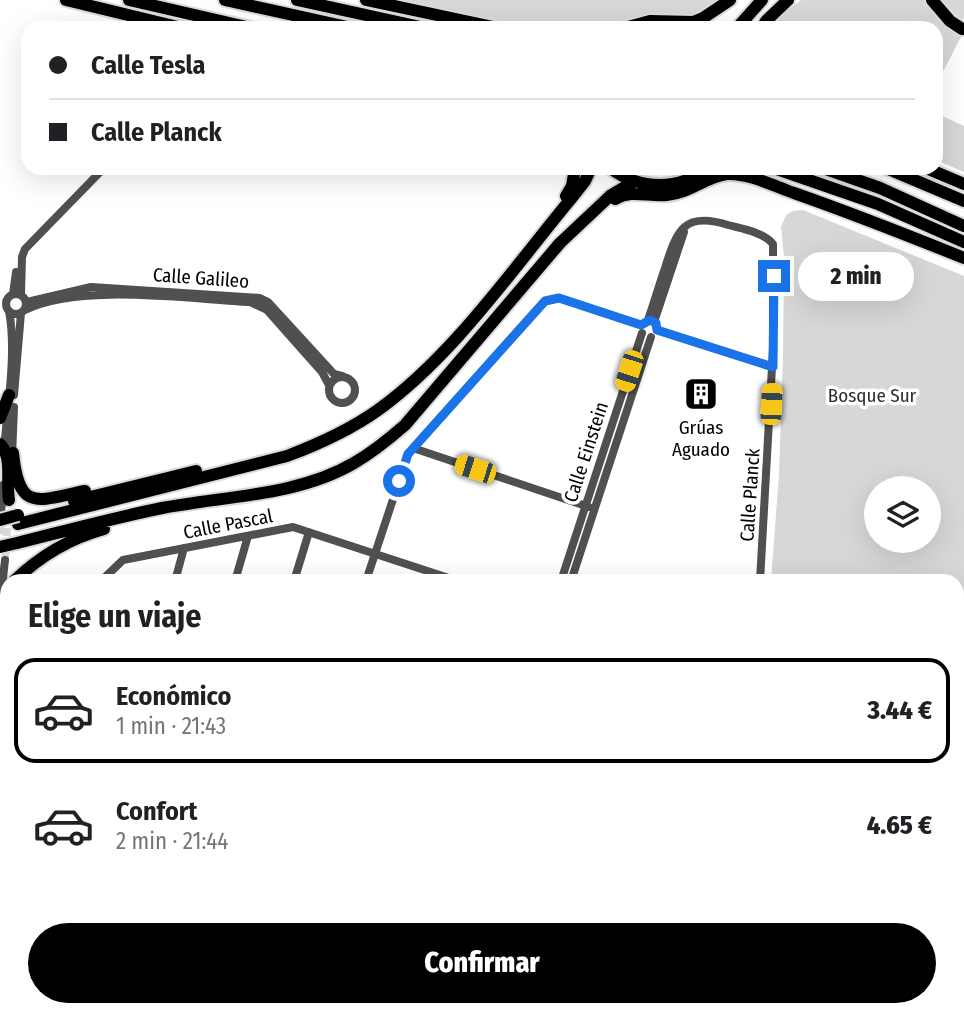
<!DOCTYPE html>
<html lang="es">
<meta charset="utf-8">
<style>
:root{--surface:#fff;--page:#f2f2f2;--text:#202124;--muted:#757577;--line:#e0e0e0;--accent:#000}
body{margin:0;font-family:"Fira Sans Condensed",sans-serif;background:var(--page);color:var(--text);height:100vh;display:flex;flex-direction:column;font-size:26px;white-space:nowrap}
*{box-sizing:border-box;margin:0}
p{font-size:23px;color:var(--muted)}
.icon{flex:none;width:38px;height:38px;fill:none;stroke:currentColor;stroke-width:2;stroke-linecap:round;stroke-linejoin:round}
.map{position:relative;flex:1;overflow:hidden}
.side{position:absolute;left:0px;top:574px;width:964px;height:443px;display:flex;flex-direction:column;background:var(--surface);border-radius:21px 21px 0 0;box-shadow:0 7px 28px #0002}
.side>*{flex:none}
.banner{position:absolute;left:21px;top:21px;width:922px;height:154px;border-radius:21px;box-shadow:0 7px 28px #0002;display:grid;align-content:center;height:154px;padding:0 28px;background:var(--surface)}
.fabs{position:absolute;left:864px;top:476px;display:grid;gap:14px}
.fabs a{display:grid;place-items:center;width:77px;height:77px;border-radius:50%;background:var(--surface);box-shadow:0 7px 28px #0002;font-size:35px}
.end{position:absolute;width:32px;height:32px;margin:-16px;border:9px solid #1a73e8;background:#fff;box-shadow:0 0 0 4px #fff}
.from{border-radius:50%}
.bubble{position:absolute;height:49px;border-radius:24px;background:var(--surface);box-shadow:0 7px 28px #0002;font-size:23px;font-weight:800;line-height:49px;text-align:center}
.car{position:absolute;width:21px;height:42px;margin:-21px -10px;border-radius:9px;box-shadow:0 0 5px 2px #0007;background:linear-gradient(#f5c518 24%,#345 0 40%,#f5c518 0 76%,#345 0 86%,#f5c518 0)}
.banner b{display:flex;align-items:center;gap:24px;height:66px;font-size:26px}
.banner b+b{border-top:2px solid var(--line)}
.banner i{width:18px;height:18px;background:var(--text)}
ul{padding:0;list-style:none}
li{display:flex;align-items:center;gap:21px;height:105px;margin:0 14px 10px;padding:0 14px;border:4px solid transparent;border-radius:21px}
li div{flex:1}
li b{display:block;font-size:26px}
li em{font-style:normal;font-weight:800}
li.current{border-color:var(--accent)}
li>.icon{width:63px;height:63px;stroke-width:1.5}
h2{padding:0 28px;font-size:32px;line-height:84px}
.button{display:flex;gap:14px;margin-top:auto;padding:14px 28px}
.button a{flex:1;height:80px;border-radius:42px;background:var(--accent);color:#fff;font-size:28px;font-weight:800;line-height:80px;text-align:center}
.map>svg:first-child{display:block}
.green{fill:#d7d7d7;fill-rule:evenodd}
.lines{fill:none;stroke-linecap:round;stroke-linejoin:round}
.minor-tunnel{stroke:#d9d9d9;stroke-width:8;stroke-dasharray:8 4;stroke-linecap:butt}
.highway-casing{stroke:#dbdbdb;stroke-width:16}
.minor{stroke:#505050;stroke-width:8}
.highway{stroke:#000;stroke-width:12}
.highway-bridge-casing{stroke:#dbdbdb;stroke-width:16;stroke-linecap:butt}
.highway-bridge{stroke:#000;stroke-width:12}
.route{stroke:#1a73e8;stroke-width:9}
.labels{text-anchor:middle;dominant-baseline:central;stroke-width:7;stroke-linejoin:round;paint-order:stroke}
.street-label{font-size:19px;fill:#000;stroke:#fff}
.park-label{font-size:19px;fill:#2e2e2e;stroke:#fff}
.poi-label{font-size:19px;fill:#000;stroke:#fff}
</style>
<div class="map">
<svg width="964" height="1016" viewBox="0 0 964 1016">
<rect width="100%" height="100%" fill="#fff"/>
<path class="green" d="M 387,0 L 722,0 L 706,11 L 688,17 L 630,20 L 614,28 L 527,28 Z
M 801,0 L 964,0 L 964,18 L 957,32 L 961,37 L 936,85 L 936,28 L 771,28 L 781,15 Z
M 936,113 L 964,126 L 964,172 L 936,160 Z
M 803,210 L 964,276 L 964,849 L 957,840 L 957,581 L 771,581 L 779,474 L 783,356 L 784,257 L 781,227 L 786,215 L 793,211 ZM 877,488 L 929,488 L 929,541 L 877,541 Z
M 957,890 L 964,890 L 964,1016 L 757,1016 L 755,1010 L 957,1010 Z
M 207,1010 L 569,1010 L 581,1016 L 209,1016 Z"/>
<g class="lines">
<path class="minor-tunnel" d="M 0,534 L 1,517
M 5,560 L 8,515"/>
<defs>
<path id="highway" d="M 66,0 L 182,28
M 129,0 L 251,28
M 225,0 L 352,28
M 297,0 L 425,28
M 366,0 L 498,28
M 932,0 L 950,21 L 962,29
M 624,28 L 650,21 L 693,22 L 703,18 L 730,0
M 737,28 L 762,0
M 762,28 L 766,21 L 788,0
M 610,168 C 641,191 679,190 709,168
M 774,168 L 878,204 L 964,242
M 823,168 L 880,188 L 964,226
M 886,168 L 964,201
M 926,168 L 964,184
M 566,196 L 572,186 L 575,168
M 615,199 C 632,189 648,197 667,195 C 690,193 707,176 727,174 C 749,173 774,186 794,193 C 851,213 907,235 964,258
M 0,418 L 9,395
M 0,444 C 13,457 6,482 9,500
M 13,453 C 19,512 36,501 85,491
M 74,501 L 196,471
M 18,524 L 287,456 C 319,444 350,430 378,410 C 452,357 512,270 570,200 L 585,181 L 591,168
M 17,543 C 65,531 113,518 162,508 C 225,496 298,496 354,463 C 373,452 389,439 405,425 L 560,243 L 610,196 L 635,181
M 14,581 C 39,557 71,538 104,529
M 0,607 L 7,591"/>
</defs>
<use href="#highway" class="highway-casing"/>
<path class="minor" d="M6 304a10 10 0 1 1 20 0a10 10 0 1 1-20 0Z
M 13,294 L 16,272
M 21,294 L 22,257 L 25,249 L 104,168
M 27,302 L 91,287 L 260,298 L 268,302 L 334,374 L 342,376
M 25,310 C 79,283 188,299 250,302 L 267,310 L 322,372 L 329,385
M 648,320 C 654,303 659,285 665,268 C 677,230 684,211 728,225 C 743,229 763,232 773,244 L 773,349 L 760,581
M 654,322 L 684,232
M 657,330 L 773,367
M329 390a13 13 0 1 1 26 0a13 13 0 1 1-26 0Z
M 14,395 L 21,313
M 413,448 L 589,507
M 4,451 C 7,408 17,353 9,311
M 12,457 L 14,407
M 1,514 L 3,485
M 101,581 L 123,560 L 293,527 L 458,581
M 175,581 L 184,548
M 235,581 L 248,536
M 294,581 L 309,532
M 366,581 L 408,454 L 545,301 L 559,298 L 641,325
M 561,581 L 642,333
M 571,581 L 651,337
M 1,596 L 5,560
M 0,665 L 7,673
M 0,704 L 7,696
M 0,903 L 7,902
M 0,989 L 7,991
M 0,1011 L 7,1010"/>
<use href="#highway" class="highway"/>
<defs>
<path id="highway-bridge" d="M 0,520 L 18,515
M 0,547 L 17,543"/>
</defs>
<use href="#highway-bridge" class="highway-bridge-casing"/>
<use href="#highway-bridge" class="highway-bridge"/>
</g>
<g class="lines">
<path class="route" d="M 399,481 L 408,454 L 545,301 L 559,298 L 641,325 L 650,320 L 656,323 L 657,330 L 773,367 L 774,276"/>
</g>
<defs>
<symbol id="building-square" viewBox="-11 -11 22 22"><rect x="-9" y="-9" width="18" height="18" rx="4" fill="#000" stroke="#fff"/><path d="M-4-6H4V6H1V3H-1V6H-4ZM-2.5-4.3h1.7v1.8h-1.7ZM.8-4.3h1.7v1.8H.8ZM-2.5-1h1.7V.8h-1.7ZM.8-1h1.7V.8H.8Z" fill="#fff"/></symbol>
</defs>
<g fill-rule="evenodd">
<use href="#building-square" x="682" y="375" width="38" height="38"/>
</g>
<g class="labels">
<g class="street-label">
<text transform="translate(201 278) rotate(4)">Calle Galileo</text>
<text transform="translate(586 452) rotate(-72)">Calle Einstein</text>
<text transform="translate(750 495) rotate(-86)">Calle Planck</text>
<text transform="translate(228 524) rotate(-11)">Calle Pascal</text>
</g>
<g class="park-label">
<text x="872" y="395">Bosque Sur</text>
</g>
<g class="poi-label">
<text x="701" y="427">Grúas<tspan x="701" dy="22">Aguado</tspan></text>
</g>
</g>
</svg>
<div class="fabs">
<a><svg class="icon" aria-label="layers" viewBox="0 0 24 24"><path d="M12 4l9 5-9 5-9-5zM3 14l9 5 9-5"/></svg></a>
</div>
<i class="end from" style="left:399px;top:481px"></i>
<i class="end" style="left:774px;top:276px"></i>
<div class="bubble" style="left:798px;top:252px;width:116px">2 min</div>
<i class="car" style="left:629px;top:371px;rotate:198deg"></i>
<i class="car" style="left:771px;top:404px;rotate:3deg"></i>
<i class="car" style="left:475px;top:469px;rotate:288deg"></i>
<div class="banner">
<b><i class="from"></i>Calle Tesla</b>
<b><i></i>Calle Planck</b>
</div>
<section class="side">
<h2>Elige un viaje</h2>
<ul>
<li class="current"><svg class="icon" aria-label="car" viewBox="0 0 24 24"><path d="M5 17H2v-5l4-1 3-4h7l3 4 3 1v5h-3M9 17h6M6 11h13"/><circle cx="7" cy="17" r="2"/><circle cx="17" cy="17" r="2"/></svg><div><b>Económico</b><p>1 min · 21:43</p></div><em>3.44 €</em></li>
<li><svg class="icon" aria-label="car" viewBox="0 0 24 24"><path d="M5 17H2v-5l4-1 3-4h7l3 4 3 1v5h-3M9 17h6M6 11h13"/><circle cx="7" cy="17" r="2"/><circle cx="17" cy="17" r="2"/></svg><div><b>Confort</b><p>2 min · 21:44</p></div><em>4.65 €</em></li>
</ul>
<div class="button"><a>Confirmar</a></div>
</section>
</div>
